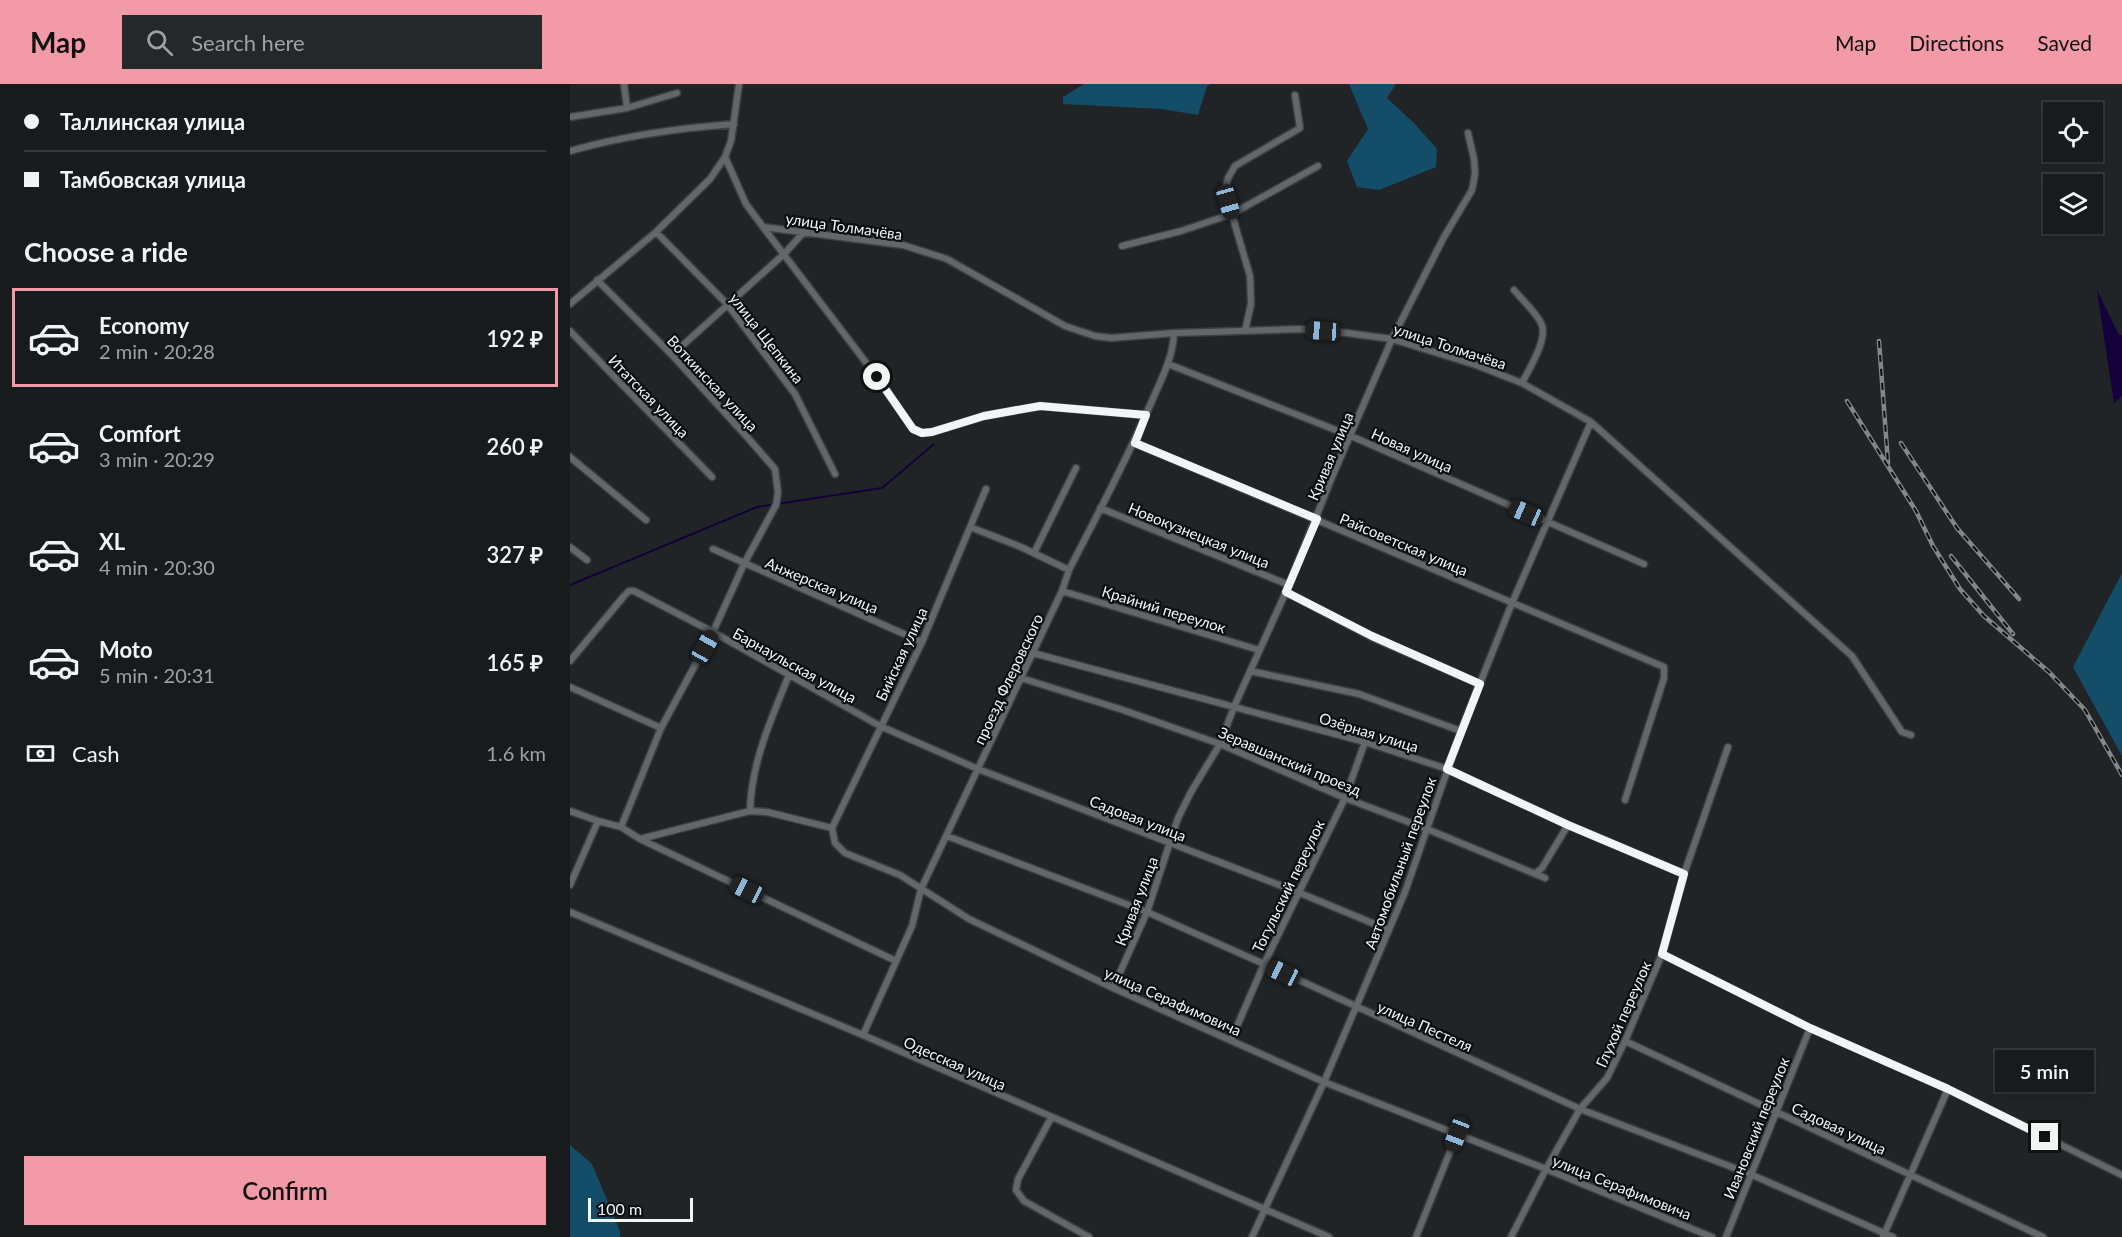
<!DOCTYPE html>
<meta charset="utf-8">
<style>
:root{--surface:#181b1c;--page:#252829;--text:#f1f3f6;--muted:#9fa1a3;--line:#36393b;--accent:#f39aa8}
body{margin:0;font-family:Lato,sans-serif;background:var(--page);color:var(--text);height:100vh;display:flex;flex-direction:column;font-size:22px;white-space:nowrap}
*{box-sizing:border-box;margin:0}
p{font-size:20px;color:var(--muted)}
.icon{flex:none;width:33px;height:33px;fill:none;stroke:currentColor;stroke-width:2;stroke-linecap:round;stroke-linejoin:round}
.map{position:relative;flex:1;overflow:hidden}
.side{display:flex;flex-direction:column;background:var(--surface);width:570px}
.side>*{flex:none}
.top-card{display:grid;align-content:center;height:132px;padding:0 24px;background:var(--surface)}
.fabs{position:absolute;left:1473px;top:18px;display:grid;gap:12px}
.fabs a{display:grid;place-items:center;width:60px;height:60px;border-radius:0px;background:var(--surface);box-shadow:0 3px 9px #0003,0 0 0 2px var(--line);font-size:30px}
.scale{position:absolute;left:18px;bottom:15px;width:105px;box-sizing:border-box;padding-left:6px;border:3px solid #f2f5f6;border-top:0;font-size:16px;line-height:21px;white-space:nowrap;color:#f2f5f6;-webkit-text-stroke:4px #0b0d0e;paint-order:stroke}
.end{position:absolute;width:27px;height:27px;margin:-14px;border:8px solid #f2f5f6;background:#111;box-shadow:0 0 0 3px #111}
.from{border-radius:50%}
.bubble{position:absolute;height:42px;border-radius:0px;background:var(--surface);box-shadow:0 3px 9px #0003,0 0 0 2px var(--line);font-size:20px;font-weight:600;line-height:42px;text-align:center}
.car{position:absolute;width:18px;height:36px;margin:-18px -9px;border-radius:8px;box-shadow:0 0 4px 2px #0007;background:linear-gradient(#222 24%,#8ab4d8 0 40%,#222 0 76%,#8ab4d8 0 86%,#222 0)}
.top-card b{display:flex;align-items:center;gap:21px;height:57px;font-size:22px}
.top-card b+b{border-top:2px solid var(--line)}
.top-card i{width:15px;height:15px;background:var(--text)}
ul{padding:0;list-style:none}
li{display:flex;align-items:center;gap:18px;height:99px;margin:0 12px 9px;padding:0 12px;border:3px solid transparent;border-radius:0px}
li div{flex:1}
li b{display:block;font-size:22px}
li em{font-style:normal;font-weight:600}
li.active{border-color:var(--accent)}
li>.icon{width:54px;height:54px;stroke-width:1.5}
h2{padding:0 24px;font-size:27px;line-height:72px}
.pay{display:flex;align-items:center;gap:15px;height:66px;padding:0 24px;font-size:22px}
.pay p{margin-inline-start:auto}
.cta{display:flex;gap:12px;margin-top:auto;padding:12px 24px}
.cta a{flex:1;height:69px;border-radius:0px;background:var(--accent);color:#111;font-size:24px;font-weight:600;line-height:69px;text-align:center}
header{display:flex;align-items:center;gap:36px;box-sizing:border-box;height:84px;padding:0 30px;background:var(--accent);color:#111}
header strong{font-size:28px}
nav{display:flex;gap:33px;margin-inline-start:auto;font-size:21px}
.search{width:420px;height:54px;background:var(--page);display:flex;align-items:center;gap:15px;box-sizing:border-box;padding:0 21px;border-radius:0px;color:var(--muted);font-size:22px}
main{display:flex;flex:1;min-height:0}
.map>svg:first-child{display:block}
.green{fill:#144d68}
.water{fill:#14013b}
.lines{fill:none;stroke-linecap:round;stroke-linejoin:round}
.stream{stroke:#14013b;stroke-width:2}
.street-casing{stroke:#3d4042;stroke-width:9}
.street{stroke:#63676a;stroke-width:6}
.rail-casing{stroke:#848789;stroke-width:4.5}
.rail{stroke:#0b0d0e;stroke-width:2;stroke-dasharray:7;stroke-linecap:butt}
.route{stroke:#f2f5f6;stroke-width:8}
.labels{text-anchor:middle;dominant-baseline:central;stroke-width:4.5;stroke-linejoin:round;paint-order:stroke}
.street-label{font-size:15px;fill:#f2f5f6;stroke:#0b0d0e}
</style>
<header>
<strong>Map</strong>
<div class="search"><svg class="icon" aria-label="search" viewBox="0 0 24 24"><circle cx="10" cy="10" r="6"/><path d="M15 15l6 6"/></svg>Search here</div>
<nav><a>Map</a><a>Directions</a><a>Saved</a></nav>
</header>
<main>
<section class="side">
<div class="top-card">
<b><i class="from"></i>Таллинская улица</b>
<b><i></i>Тамбовская улица</b>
</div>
<h2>Choose a ride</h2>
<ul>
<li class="active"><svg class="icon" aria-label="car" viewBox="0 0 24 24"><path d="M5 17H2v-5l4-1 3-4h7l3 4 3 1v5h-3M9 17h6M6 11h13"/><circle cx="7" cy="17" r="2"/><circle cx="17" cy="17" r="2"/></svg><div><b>Economy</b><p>2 min · 20:28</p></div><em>192 ₽</em></li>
<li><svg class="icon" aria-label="car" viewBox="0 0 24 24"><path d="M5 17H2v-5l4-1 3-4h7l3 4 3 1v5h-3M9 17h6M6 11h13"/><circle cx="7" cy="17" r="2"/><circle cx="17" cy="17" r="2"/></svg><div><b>Comfort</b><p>3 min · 20:29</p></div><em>260 ₽</em></li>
<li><svg class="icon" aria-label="car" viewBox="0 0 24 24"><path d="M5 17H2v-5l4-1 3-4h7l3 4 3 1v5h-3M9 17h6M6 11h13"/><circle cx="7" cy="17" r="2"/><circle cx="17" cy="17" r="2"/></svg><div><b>XL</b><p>4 min · 20:30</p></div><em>327 ₽</em></li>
<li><svg class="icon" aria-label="car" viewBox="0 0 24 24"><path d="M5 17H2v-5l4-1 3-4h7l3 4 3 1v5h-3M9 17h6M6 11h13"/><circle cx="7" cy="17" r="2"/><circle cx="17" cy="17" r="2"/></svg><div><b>Moto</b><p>5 min · 20:31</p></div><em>165 ₽</em></li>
</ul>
<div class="pay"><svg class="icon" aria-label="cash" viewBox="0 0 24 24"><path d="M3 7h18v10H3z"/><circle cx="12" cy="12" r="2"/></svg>Cash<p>1.6 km</p></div>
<div class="cta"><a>Confirm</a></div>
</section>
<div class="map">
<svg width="1552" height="1153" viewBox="0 0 1552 1153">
<rect width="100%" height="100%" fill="#202426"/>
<path class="green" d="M 514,0 L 641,0 L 637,2 L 628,31 L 592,25 L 493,20 L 493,13 Z
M 779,0 L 826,0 L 817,14 L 845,40 L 867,65 L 866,83 L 809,106 L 787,103 L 777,77 L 798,45 Z
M 1552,489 L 1552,672 L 1503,583 Z
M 0,1061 L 22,1080 L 50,1147 L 50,1153 L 0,1153 Z"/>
<path class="water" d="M 1527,206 L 1549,251 L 1552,251 L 1552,312 L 1544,319 Z"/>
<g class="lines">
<path class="stream" d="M 0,501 L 187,423 L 312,404 L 364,360"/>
<defs>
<path id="street" d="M 54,0 L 57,24
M 0,33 L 57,24 L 107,9
M 0,67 C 53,52 109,44 164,40
M 155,73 L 176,120 L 193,143 L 333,161 L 377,175 L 495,242 L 525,252 L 541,254 L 604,249 L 730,245 L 777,249 L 822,255 L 906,281 L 952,299 L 1021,338 L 1282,572 L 1332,648 L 1341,651
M 193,143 L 307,293 L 343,345 L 352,349 L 362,348 L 414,332 L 470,322 L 576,331
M 86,148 L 157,220 L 225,310 L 265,390
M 552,162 L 611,147 L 662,130 L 748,82
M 27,196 L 102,271 L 178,354 L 205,385 L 208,409 L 206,421 L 174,480 L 143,548 L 91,644 L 51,743
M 944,206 C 952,216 965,227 971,239 C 979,254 959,285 952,299
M 0,220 L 86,148 L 140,95 L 155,73 L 161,57 L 169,0
M 0,247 L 142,393
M 675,247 L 681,220 L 680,192 L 655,107 L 658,94 L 665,82 L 730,44 L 725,11
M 102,271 L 214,170 L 234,148
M 598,280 L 781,352 L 1074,480
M 565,359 L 1094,583 L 1094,594 L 1055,716
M 0,373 L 76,436
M 530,424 L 719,501
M 400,443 L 451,463 L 499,486
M 0,463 L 17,476
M 143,465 L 352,558
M 464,469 L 506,384
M 492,507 L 689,566
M 716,508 L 802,553 L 910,600
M 463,569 L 795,658 L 877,685 L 998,741 L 1114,790
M 0,577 L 54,512 L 59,507 L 64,507 L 143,548 L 310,642 L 408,685 L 730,809 L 819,846
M 680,587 L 789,610 L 891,647
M 451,594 L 553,626 L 650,660 L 775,714 L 857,745 L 975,794
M 0,603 L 91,644
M 0,727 L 28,737 L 51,743 L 70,755 L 326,877
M 180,727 C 181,680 201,635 219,591
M 262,744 L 352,558 L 416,405
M 377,752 L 577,828 L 694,880 L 1010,1025 L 1180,1090 L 1323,1153
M 70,755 L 180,727 L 197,728 L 262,744 L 265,759 L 275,769 L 330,791 L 399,835 L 543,904 L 754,998 L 976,1085 L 1142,1153
M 966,789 L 972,784 L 998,741
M 0,801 L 28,737
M 0,828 L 293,951 L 759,1153
M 1092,870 L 1240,944 L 1378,1005 L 1552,1091
M 543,904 L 577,828 L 608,734 L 621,708 L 650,660 L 664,623 L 719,501 L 762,393 L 822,255 L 874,153 L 902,106 L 905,90 L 904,75 L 898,49
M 293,951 L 342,842 L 351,805 L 492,507 L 499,486 C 527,431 557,376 581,319 C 591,296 603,274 604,249
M 661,956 L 694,880 L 775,714 L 795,658
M 1055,957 L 1473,1153
M 481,1034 L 448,1095 L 446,1106 L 454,1117 L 519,1153
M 682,1153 L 754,998 L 835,808 L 891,647 L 942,519 L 1021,338
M 846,1153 L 887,1050
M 941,1153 L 976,1085 L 1010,1025 L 1037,994 L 1055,957 L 1092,870 L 1114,790 L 1158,663
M 1156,1153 L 1240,944
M 1313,1153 L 1378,1005"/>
</defs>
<use href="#street" class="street-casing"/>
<use href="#street" class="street"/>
<defs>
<path id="rail" d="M 1309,257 L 1318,379
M 1277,317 L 1346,427 L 1363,462 L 1390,505 L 1414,532 L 1479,588 L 1515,626 L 1552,691
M 1331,359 L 1387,444 L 1449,515
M 1381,472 L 1443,550"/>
</defs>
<use href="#rail" class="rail-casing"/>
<use href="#rail" class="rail"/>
</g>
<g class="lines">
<path class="route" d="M 307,293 L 343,345 L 352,349 L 362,348 L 414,332 L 470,322 L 576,331 L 565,359 L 747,435 L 716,508 L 802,552 L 910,600 L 877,685 L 998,741 L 1114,790 L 1092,870 L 1240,944 L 1378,1005 L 1475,1053"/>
</g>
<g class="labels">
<g class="street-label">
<text transform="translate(274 142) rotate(8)">улица Толмачёва</text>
<text transform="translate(197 254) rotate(52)">улица Щепкина</text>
<text transform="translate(880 262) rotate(18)">улица Толмачёва</text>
<text transform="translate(143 299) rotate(47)">Воткинская улица</text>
<text transform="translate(79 312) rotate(46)">Итатская улица</text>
<text transform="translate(842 366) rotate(24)">Новая улица</text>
<text transform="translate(760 372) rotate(-67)">Кривая улица</text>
<text transform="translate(629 451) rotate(22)">Новокузнецкая улица</text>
<text transform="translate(834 460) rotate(23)">Райсоветская улица</text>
<text transform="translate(252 501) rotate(23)">Анжерская улица</text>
<text transform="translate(594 525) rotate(17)">Крайний переулок</text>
<text transform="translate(331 570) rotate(-65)">Бийская улица</text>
<text transform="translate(225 581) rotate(29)">Барнаульская улица</text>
<text transform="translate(438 595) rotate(-65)">проезд Флеровского</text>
<text transform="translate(799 648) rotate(17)">Озёрная улица</text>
<text transform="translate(720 677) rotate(23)">Зеравшанский проезд</text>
<text transform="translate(568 734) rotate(21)">Садовая улица</text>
<text transform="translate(830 779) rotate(-70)">Автомобильный переулок</text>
<text transform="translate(718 802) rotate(-64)">Тогульский переулок</text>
<text transform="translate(566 817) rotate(-69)">Кривая улица</text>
<text transform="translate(603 917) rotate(24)">улица Серафимовича</text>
<text transform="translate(1053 930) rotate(-66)">Глухой переулок</text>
<text transform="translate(855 942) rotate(24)">улица Пестеля</text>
<text transform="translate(385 979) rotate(24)">Одесская улица</text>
<text transform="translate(1186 1044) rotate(-68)">Ивановский переулок</text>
<text transform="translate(1269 1044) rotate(25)">Садовая улица</text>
<text transform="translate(1052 1103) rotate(22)">улица Серафимовича</text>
</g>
</g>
</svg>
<div class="fabs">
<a><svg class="icon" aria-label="locate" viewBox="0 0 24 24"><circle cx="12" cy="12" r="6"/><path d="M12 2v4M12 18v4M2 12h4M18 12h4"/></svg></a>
<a><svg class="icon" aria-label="layers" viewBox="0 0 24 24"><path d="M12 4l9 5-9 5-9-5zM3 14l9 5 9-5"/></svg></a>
</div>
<div class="scale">100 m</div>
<i class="end from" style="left:307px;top:293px"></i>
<i class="end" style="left:1475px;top:1053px"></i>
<div class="bubble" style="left:1425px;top:966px;width:99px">5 min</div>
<i class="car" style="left:658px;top:118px;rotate:164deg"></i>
<i class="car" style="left:753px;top:247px;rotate:274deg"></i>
<i class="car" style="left:956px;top:429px;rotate:294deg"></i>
<i class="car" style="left:135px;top:563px;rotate:29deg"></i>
<i class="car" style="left:177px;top:806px;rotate:296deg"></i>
<i class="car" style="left:713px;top:889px;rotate:295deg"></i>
<i class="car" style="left:887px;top:1050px;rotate:201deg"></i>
</div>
</main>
